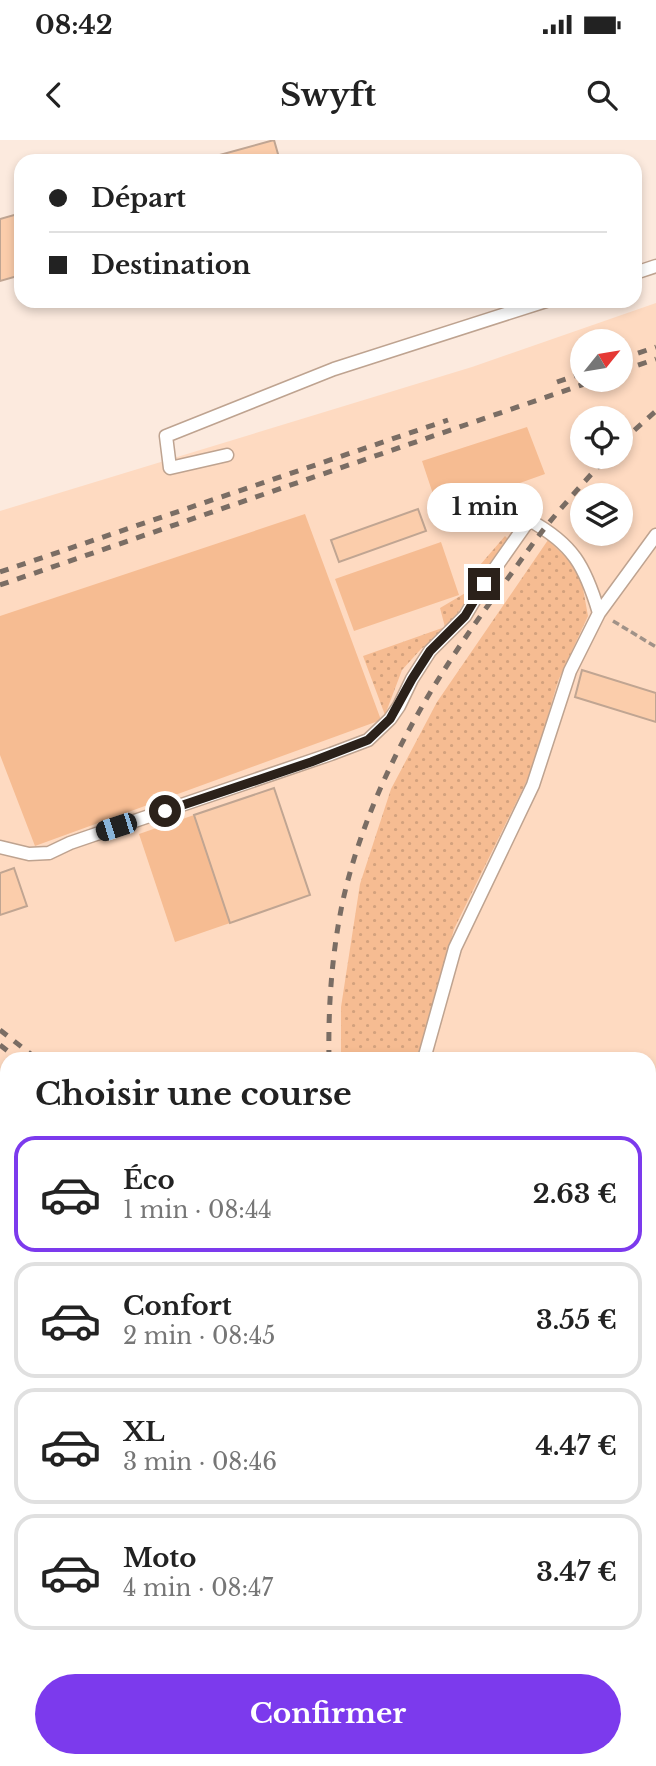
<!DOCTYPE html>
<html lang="fr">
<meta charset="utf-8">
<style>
:root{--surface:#fff;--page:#f2f2f2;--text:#222;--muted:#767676;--line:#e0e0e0;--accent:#7c3aed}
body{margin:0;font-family:"Libre Baskerville",serif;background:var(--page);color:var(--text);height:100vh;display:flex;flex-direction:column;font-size:26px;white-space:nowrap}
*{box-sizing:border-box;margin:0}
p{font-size:23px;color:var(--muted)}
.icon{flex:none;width:38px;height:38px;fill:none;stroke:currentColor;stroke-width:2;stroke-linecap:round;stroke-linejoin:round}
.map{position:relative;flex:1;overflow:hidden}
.panel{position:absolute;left:0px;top:912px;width:656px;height:716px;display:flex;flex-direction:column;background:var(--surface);border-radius:21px 21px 0 0;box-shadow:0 4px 10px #0003}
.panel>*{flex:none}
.banner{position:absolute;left:14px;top:14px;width:628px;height:154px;border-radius:21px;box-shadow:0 4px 10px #0003;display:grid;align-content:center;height:154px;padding:0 35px;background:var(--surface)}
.needle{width:46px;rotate:60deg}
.tools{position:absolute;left:570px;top:189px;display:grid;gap:14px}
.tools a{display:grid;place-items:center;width:63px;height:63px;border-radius:50%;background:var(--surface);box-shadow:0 4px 10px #0003;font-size:35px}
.end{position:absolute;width:32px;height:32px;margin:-16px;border:9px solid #2b211a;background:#fff;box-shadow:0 0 0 4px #fff}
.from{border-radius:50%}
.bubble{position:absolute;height:49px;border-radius:24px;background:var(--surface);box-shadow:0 4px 10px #0003;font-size:23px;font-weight:700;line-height:49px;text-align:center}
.car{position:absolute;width:21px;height:42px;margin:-21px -10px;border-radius:9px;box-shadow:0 0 5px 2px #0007;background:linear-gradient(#222 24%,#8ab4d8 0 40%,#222 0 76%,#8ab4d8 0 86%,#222 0)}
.banner b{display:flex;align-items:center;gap:24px;height:66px;font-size:26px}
.banner b+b{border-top:2px solid var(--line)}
.banner i{width:18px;height:18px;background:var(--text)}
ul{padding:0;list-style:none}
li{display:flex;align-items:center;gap:21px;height:116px;margin:0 14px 10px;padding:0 21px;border:4px solid var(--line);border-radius:21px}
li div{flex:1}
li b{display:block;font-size:26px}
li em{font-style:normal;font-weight:700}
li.active{border-color:var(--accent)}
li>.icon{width:63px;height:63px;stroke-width:1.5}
h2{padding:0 35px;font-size:32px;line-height:84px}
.action{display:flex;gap:14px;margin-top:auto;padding:14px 35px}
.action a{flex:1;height:80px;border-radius:42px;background:var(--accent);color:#fff;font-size:28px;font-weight:700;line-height:80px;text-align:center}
.status{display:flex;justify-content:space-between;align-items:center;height:49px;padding:0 35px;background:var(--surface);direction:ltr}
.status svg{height:19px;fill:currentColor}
header{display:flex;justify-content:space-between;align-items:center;height:91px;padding:0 35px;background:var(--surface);font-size:32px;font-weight:700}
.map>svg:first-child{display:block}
.industrial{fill:url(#industrial-grid)}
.built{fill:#fedac1;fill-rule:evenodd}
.grass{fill:url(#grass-dots)}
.park{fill:#f6bc92}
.building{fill:#fbcdab;stroke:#c0a592;stroke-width:2}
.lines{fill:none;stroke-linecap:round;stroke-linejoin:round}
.service-casing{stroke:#bea390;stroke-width:15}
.minor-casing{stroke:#bea390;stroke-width:27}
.path{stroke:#a09288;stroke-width:3.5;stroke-dasharray:7 3.5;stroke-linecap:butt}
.service{stroke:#fff;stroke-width:12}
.minor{stroke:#fff;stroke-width:24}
.rail{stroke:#7a6d64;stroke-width:5;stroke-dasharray:9 9;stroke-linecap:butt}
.route{stroke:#2b211a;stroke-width:9}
</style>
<div class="status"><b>08:42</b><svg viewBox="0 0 49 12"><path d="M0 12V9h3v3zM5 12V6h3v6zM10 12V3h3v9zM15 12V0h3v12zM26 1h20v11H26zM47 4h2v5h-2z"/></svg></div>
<header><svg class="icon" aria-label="back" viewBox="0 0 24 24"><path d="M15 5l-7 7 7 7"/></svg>Swyft<svg class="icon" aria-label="search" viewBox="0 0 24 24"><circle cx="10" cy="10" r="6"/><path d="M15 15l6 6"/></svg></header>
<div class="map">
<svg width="656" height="1626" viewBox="0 0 656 1626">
<defs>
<pattern id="industrial-grid" width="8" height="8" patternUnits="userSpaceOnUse" patternTransform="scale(1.75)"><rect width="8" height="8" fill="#fedac1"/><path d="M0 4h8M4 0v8" fill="none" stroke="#dabba5"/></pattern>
<pattern id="grass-dots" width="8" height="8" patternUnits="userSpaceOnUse" patternTransform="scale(1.75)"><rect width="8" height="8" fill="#f6bc92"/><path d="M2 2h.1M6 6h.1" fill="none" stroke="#d3a17d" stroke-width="1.8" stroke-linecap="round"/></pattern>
</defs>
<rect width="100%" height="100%" fill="#fceade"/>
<path class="industrial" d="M 0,1036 L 7,1043 L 7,1433 L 0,1439 Z"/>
<path class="built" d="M 656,163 L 656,1626 L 494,1626 L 493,1621 L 649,1620 L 649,919 L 7,919 L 7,937 L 0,930 L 0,371 L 472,227 ZM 583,201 L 621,201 L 621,240 L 583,240 ZM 583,278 L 621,278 L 621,317 L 583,317 ZM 583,355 L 621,355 L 621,394 L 583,394 Z"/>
<path class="grass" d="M 505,396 L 508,399 L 446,490 L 421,509 L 402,530 L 385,575 L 363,516 L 445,487 L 440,468 L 467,452 L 472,443 L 468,439 Z
M 548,400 L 568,419 L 582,443 L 588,476 L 558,541 L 533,628 L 454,789 L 419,919 L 341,919 L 341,867 L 360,744 L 391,649 L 437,562 Z
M 0,1009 L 7,1015 L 7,1086 L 0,1079 Z
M 656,1253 L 656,1374 L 649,1359 L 649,1255 Z
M 649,1399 L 656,1415 L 649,1454 Z"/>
<path class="park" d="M 527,287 L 545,334 L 439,372 L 422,321 Z
M 305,374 L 381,580 L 35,706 L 0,615 L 0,476 Z
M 441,402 L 459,455 L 354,491 L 335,439 Z
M 194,675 L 230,783 L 175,802 L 139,694 Z"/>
<path class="building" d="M 274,0 L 280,21 L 217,21 L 216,16 Z
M 21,73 L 21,135 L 0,141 L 0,79 Z
M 418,369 L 426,391 L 339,422 L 331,400 Z
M 582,530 L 656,553 L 656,582 L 575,557 Z
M 274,648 L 310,755 L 230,783 L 194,675 Z
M 14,728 L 27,766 L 0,775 L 0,733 Z"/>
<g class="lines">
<defs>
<path id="service" d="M 635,133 L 656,126
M 227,315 L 170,328 L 166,296 L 334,229 L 546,161
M 0,707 L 29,714 L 49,713 L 70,703 L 331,614 L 368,600 L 390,579 L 399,566 L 412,539 L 430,511 L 465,476 L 484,444 L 529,380 C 573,404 585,426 599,473
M 424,919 L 455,808 L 533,645 L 570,531 L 599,473 L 656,395
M 0,1100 L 7,1107
M 0,1127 L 7,1121
M 649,1250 L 656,1248
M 0,1303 L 7,1310
M 0,1325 L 7,1318
M 649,1371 L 656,1386
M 0,1392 L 7,1386
M 649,1502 L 656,1457
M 0,1555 L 7,1560
M 0,1614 L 7,1602
M 44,1620 L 45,1626
M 114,1620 L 124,1626
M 325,1620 L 329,1626
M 631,1626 L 632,1620"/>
<path id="minor" d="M 0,986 L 7,992
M 413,1620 L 426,1626
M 378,1626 L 390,1620"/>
</defs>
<use href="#service" class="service-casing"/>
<use href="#minor" class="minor-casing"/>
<path class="path" d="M 613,481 L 656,507
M 460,1620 L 462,1626"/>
<use href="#service" class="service"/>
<use href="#minor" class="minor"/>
<path class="rail" d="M 621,219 L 656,207
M 621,231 L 656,219
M 557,242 L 583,233
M 621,302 L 656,271
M 0,432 L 448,280
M 0,445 L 596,240
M 0,890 L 37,919
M 0,905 L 18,919
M 329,919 C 328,865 332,812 343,760 C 369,646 431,542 500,449 C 515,429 529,408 544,389 C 564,364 586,340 607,317
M 531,1620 L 533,1626
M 543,1620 L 545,1626
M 565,1620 L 567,1626"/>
</g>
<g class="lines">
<path class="route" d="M 165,671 L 311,622 L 368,600 L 390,579 L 412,539 L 430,511 L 465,476 L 484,444"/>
</g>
</svg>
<div class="tools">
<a><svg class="needle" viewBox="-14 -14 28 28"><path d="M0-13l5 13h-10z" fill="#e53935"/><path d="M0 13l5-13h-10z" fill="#767676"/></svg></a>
<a><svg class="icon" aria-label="locate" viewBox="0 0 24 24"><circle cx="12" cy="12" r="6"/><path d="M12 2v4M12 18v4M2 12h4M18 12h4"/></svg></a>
<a><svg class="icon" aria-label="layers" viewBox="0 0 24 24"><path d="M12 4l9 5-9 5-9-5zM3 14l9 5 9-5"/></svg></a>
</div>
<i class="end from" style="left:165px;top:671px"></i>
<i class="end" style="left:484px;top:444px"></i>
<div class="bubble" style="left:427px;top:343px;width:116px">1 min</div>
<i class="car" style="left:116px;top:687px;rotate:252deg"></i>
<div class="banner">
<b><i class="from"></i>Départ</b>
<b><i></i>Destination</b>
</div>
<section class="panel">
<h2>Choisir une course</h2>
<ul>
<li class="active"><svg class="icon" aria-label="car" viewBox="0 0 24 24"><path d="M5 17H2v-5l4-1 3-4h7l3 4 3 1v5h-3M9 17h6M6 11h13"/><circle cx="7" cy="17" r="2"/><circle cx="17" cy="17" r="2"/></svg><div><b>Éco</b><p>1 min · 08:44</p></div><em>2.63 €</em></li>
<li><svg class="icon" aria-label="car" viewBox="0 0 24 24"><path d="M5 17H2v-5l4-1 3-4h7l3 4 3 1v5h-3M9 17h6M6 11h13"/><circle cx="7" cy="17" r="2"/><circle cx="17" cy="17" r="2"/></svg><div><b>Confort</b><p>2 min · 08:45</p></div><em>3.55 €</em></li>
<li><svg class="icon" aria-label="car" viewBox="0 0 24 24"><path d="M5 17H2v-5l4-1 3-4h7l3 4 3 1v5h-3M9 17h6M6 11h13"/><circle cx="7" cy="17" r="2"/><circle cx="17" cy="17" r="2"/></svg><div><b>XL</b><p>3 min · 08:46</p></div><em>4.47 €</em></li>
<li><svg class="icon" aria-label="car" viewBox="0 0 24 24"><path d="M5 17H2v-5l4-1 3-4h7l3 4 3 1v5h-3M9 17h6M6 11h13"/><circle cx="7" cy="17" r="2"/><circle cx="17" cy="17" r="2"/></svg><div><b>Moto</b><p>4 min · 08:47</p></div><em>3.47 €</em></li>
</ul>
<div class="action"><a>Confirmer</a></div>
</section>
</div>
